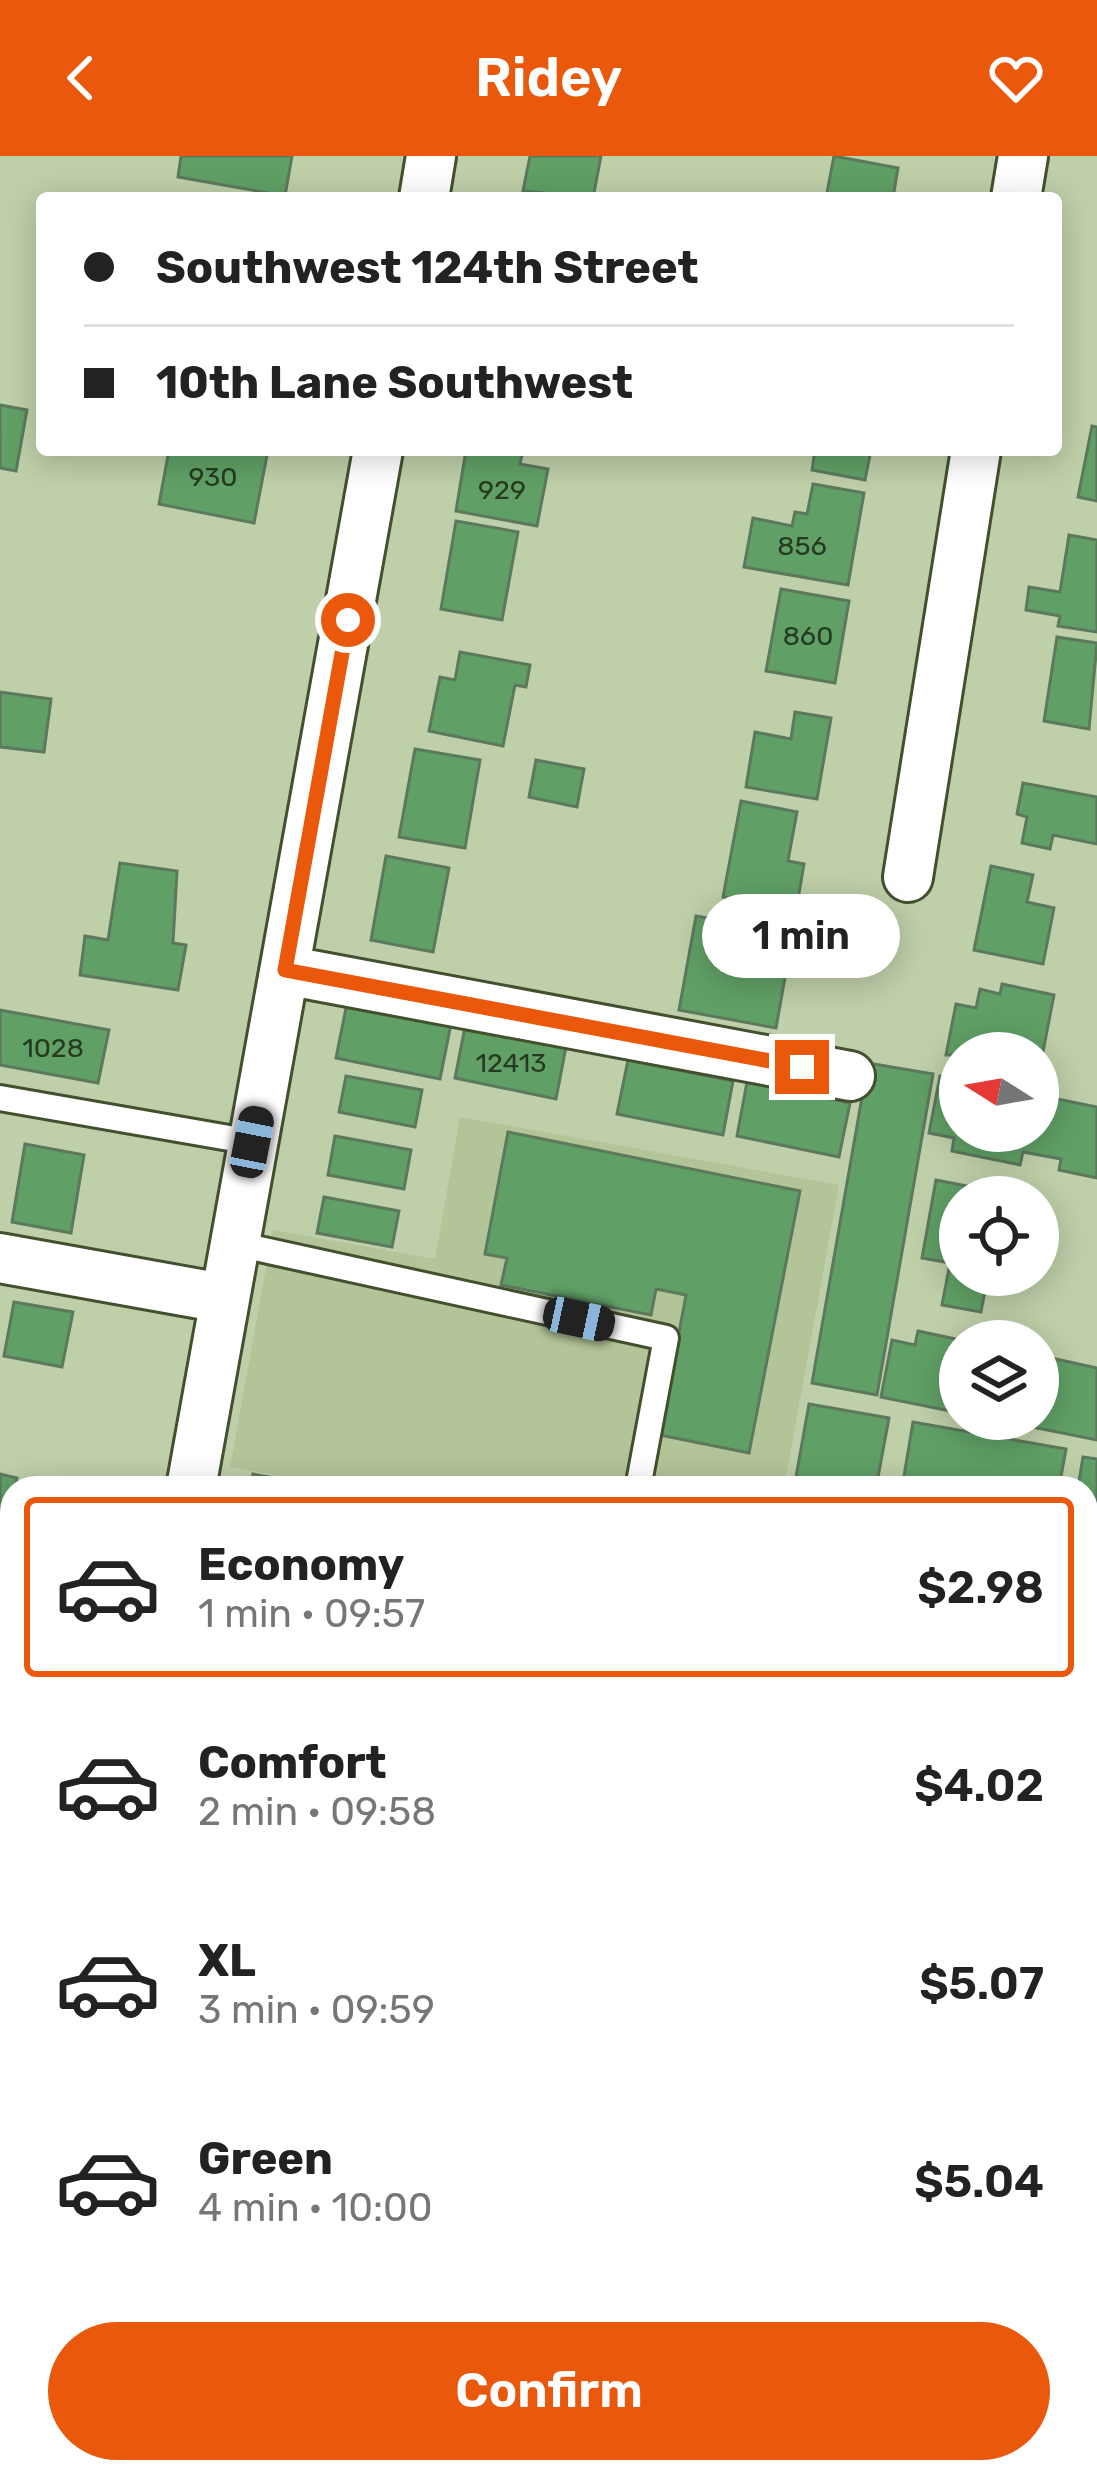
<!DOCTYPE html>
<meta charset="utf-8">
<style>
:root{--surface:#fff;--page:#f2f2f2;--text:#222;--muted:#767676;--line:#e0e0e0;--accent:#ea580c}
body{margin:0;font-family:Rubik,sans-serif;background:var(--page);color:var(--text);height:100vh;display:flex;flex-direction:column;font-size:45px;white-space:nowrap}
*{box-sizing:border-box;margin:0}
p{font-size:39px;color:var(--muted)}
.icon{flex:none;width:66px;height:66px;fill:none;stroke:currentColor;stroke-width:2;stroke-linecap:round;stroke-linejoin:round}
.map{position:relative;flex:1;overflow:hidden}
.sheet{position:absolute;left:0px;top:1320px;width:1098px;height:1008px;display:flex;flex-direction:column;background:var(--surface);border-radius:36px 36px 0 0;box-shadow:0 6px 30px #0003}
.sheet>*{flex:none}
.banner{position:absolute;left:36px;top:36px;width:1026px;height:264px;border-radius:12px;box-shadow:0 6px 30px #0003;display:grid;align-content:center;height:264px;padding:0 48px;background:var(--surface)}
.needle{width:78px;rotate:281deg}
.buttons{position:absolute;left:939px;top:876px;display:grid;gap:24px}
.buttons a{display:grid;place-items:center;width:120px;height:120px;border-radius:50%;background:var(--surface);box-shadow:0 6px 30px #0003;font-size:60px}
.end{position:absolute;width:54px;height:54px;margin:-27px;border:15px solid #ea580c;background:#fff;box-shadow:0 0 0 6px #fff}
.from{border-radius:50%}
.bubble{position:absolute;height:84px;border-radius:42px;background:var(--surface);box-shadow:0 6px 30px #0003;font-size:39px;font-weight:600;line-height:84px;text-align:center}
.car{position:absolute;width:36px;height:72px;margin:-36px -18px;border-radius:15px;box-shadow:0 0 9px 3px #0007;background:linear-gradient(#222 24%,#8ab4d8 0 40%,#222 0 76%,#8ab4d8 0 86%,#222 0)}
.banner b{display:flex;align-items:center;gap:42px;height:114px;font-size:45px}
.banner b+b{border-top:3px solid var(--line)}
.banner i{width:30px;height:30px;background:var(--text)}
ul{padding:21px 0 0;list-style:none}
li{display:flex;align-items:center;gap:36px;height:180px;margin:0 24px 18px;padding:0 24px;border:6px solid transparent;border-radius:12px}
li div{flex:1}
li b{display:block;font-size:45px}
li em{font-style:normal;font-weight:600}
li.active{border-color:var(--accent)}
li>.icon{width:108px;height:108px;stroke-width:1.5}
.primary-button{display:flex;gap:24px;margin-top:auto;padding:24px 48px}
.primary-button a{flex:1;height:138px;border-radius:72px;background:var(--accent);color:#fff;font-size:48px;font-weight:600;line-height:138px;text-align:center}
header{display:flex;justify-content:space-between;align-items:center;height:156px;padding:0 48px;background:var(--accent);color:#fff;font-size:54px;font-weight:600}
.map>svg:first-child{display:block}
.built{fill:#b2c498}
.building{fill:#60a066;stroke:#5c795e;stroke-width:3}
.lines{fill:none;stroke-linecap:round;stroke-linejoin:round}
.service-casing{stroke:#43502f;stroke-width:30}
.minor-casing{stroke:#43502f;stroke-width:54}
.secondary-casing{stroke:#43502f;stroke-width:72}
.service{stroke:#fff;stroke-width:24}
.minor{stroke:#fff;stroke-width:48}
.secondary{stroke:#fff;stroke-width:66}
.route{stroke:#ea580c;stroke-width:15}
.labels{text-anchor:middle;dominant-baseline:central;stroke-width:10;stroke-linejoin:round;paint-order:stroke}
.number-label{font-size:27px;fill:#263a22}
</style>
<header><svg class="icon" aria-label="back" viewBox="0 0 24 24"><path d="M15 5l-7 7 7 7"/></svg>Ridey<svg class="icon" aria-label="heart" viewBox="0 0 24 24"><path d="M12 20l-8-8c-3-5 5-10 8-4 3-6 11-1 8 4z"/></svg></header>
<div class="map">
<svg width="1097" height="2328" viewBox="0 0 1097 2328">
<rect width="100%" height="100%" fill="#bfcfa9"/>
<path class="built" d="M 460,961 L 839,1029 L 784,1332 L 349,1332 L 230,1311 L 273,1074 L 435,1103 Z"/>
<path class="building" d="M 181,0 L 292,0 L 285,40 L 178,21 Z
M 530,0 L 601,0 L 593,42 L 523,35 Z
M 834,0 L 898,12 L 893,42 L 826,42 Z
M 0,249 L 27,254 L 16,315 L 0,312 Z
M 1092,270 L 1097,271 L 1097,345 L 1078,341 Z
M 169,294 L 268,294 L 254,367 L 159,348 Z
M 466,294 L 523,294 L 520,308 L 548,313 L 537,370 L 456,355 Z
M 815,294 L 871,294 L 865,324 L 812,314 Z
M 813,328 L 864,337 L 848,429 L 744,411 L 753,362 L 792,370 L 795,356 L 807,358 Z
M 456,365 L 518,376 L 502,464 L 441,453 Z
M 1069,379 L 1097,384 L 1097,476 L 1058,470 L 1060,460 L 1026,454 L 1029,431 L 1060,436 Z
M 781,433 L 849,445 L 835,527 L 766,515 Z
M 1057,481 L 1097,487 L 1089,573 L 1044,565 Z
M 460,496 L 530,509 L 526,531 L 515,529 L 503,590 L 429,575 L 440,521 L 455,524 Z
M 0,536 L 51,543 L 44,596 L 0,591 Z
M 795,556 L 831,562 L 817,643 L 746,631 L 755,576 L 791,583 Z
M 415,593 L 480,604 L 465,692 L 399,681 Z
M 536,604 L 584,613 L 577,651 L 529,641 Z
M 1023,627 L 1097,641 L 1097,688 L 1053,679 L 1050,693 L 1022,687 L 1027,661 L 1017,658 Z
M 741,645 L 797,656 L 788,705 L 804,708 L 796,755 L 723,741 Z
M 386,700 L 449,712 L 433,796 L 371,784 Z
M 120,707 L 177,715 L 173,787 L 186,789 L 178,834 L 80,819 L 85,780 L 108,784 Z
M 991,710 L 1033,719 L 1027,746 L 1054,752 L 1043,808 L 974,794 Z
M 696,760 L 793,777 L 776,872 L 679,854 Z
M 1002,828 L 1054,839 L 1041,906 L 1038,897 L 946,899 L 956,848 L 976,852 L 980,833 L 1000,838 Z
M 347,847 L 451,868 L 440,923 L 336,902 Z
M 0,854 L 109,874 L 98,927 L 0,909 Z
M 465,871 L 566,891 L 556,943 L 455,922 Z
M 628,904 L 733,925 L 723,979 L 617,958 Z
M 868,907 L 933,918 L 877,1239 L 812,1227 Z
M 346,920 L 422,934 L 415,971 L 339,956 Z
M 940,920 L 960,924 L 960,975 L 1038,975 L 1038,939 L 1097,951 L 1097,1022 L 1059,1014 L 1061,1003 L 1023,996 L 1020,1009 L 952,995 L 954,982 L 929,977 Z
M 747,926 L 850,947 L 839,1001 L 737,980 Z
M 508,976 L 800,1035 L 749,1297 L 660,1279 L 686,1139 L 656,1133 L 651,1159 L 501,1129 L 507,1102 L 485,1098 Z
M 335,980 L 411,994 L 404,1033 L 328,1019 Z
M 25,988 L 84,999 L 71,1077 L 12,1066 Z
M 936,1024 L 982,1033 L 980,1041 L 960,1041 L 960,1119 L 988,1119 L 981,1156 L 942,1149 L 950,1107 L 922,1102 Z
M 324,1041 L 399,1055 L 392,1091 L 317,1077 Z
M 14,1146 L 73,1156 L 62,1211 L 4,1200 Z
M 918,1175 L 965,1185 L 960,1185 L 960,1257 L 881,1241 L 892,1184 L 915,1189 Z
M 1038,1199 L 1097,1212 L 1097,1284 L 992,1263 L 1038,1263 Z
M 809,1248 L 889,1262 L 876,1332 L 794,1332 Z
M 913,1266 L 1066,1293 L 1059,1332 L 902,1332 Z
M 1083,1301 L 1097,1303 L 1097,1550 L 1086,1548 L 1086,1332 L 1078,1332 Z
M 0,1318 L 17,1322 L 1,1393 L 0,1393 Z
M 253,1318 L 318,1330 L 318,1332 L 250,1332 Z
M 1086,1920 L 1097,1922 L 1097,2000 L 1086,1998 Z
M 1090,2197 L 1097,2198 L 1097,2252 L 1086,2250 Z
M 134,2316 L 195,2316 L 193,2328 L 132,2328 Z
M 488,2316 L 577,2316 L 576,2323 L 557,2320 L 555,2328 L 510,2328 L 486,2323 Z
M 714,2316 L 793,2316 L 808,2328 L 729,2328 Z"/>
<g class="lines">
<defs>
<path id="service" d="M 0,942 L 252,986
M 232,1087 L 666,1182 L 638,1332
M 0,1719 L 12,1722
M 0,1834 L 12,1837"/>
<path id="minor" d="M 424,42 L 431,0
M 1016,42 L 1023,0
M 908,721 L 976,294
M 285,814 L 850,920
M 0,1102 L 222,1142
M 191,1332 L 378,294
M 14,2328 L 17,2316"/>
<path id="secondary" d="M 0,1600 L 12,1602
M 1086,1815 L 1097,1818"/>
</defs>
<use href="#service" class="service-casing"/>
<use href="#minor" class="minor-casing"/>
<use href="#secondary" class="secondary-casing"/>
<use href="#service" class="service"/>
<use href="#minor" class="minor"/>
<use href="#secondary" class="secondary"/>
</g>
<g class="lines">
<path class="route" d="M 348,464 L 285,814 L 802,911"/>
</g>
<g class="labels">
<g class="number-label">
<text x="213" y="321">930</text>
<text x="502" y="334">929</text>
<text x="802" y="390">856</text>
<text x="808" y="480">860</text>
<text x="53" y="892">1028</text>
<text x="511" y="907">12413</text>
</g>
</g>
</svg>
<div class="buttons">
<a><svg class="needle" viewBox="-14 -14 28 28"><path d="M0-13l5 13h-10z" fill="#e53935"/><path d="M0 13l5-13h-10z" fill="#767676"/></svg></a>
<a><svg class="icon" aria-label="locate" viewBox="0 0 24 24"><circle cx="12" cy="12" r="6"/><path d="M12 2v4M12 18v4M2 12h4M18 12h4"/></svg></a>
<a><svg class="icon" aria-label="layers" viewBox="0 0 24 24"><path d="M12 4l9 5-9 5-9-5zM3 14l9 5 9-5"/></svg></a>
</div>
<i class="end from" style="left:348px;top:464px"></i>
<i class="end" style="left:802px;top:911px"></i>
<div class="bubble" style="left:702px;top:738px;width:198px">1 min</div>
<i class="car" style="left:252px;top:986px;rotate:11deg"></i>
<i class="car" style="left:579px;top:1163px;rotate:102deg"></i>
<div class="banner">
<b><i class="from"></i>Southwest 124th Street</b>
<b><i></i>10th Lane Southwest</b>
</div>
<section class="sheet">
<ul>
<li class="active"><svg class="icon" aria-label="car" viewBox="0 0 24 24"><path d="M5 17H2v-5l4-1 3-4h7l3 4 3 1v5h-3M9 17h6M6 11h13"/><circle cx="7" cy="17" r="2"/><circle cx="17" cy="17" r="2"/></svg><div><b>Economy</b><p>1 min · 09:57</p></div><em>$2.98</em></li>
<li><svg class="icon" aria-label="car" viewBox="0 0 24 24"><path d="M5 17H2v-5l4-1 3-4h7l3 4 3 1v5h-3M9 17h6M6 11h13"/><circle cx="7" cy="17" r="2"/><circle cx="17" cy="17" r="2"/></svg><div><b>Comfort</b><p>2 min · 09:58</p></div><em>$4.02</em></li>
<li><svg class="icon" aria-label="car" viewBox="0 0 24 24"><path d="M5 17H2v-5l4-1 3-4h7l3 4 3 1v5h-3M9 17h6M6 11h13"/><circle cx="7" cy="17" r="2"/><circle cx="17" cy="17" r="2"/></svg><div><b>XL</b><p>3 min · 09:59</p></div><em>$5.07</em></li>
<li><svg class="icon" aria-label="car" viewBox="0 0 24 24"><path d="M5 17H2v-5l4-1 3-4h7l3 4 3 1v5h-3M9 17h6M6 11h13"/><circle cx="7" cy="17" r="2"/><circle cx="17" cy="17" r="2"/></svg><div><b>Green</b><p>4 min · 10:00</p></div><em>$5.04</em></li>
</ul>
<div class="primary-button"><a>Confirm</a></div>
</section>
</div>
